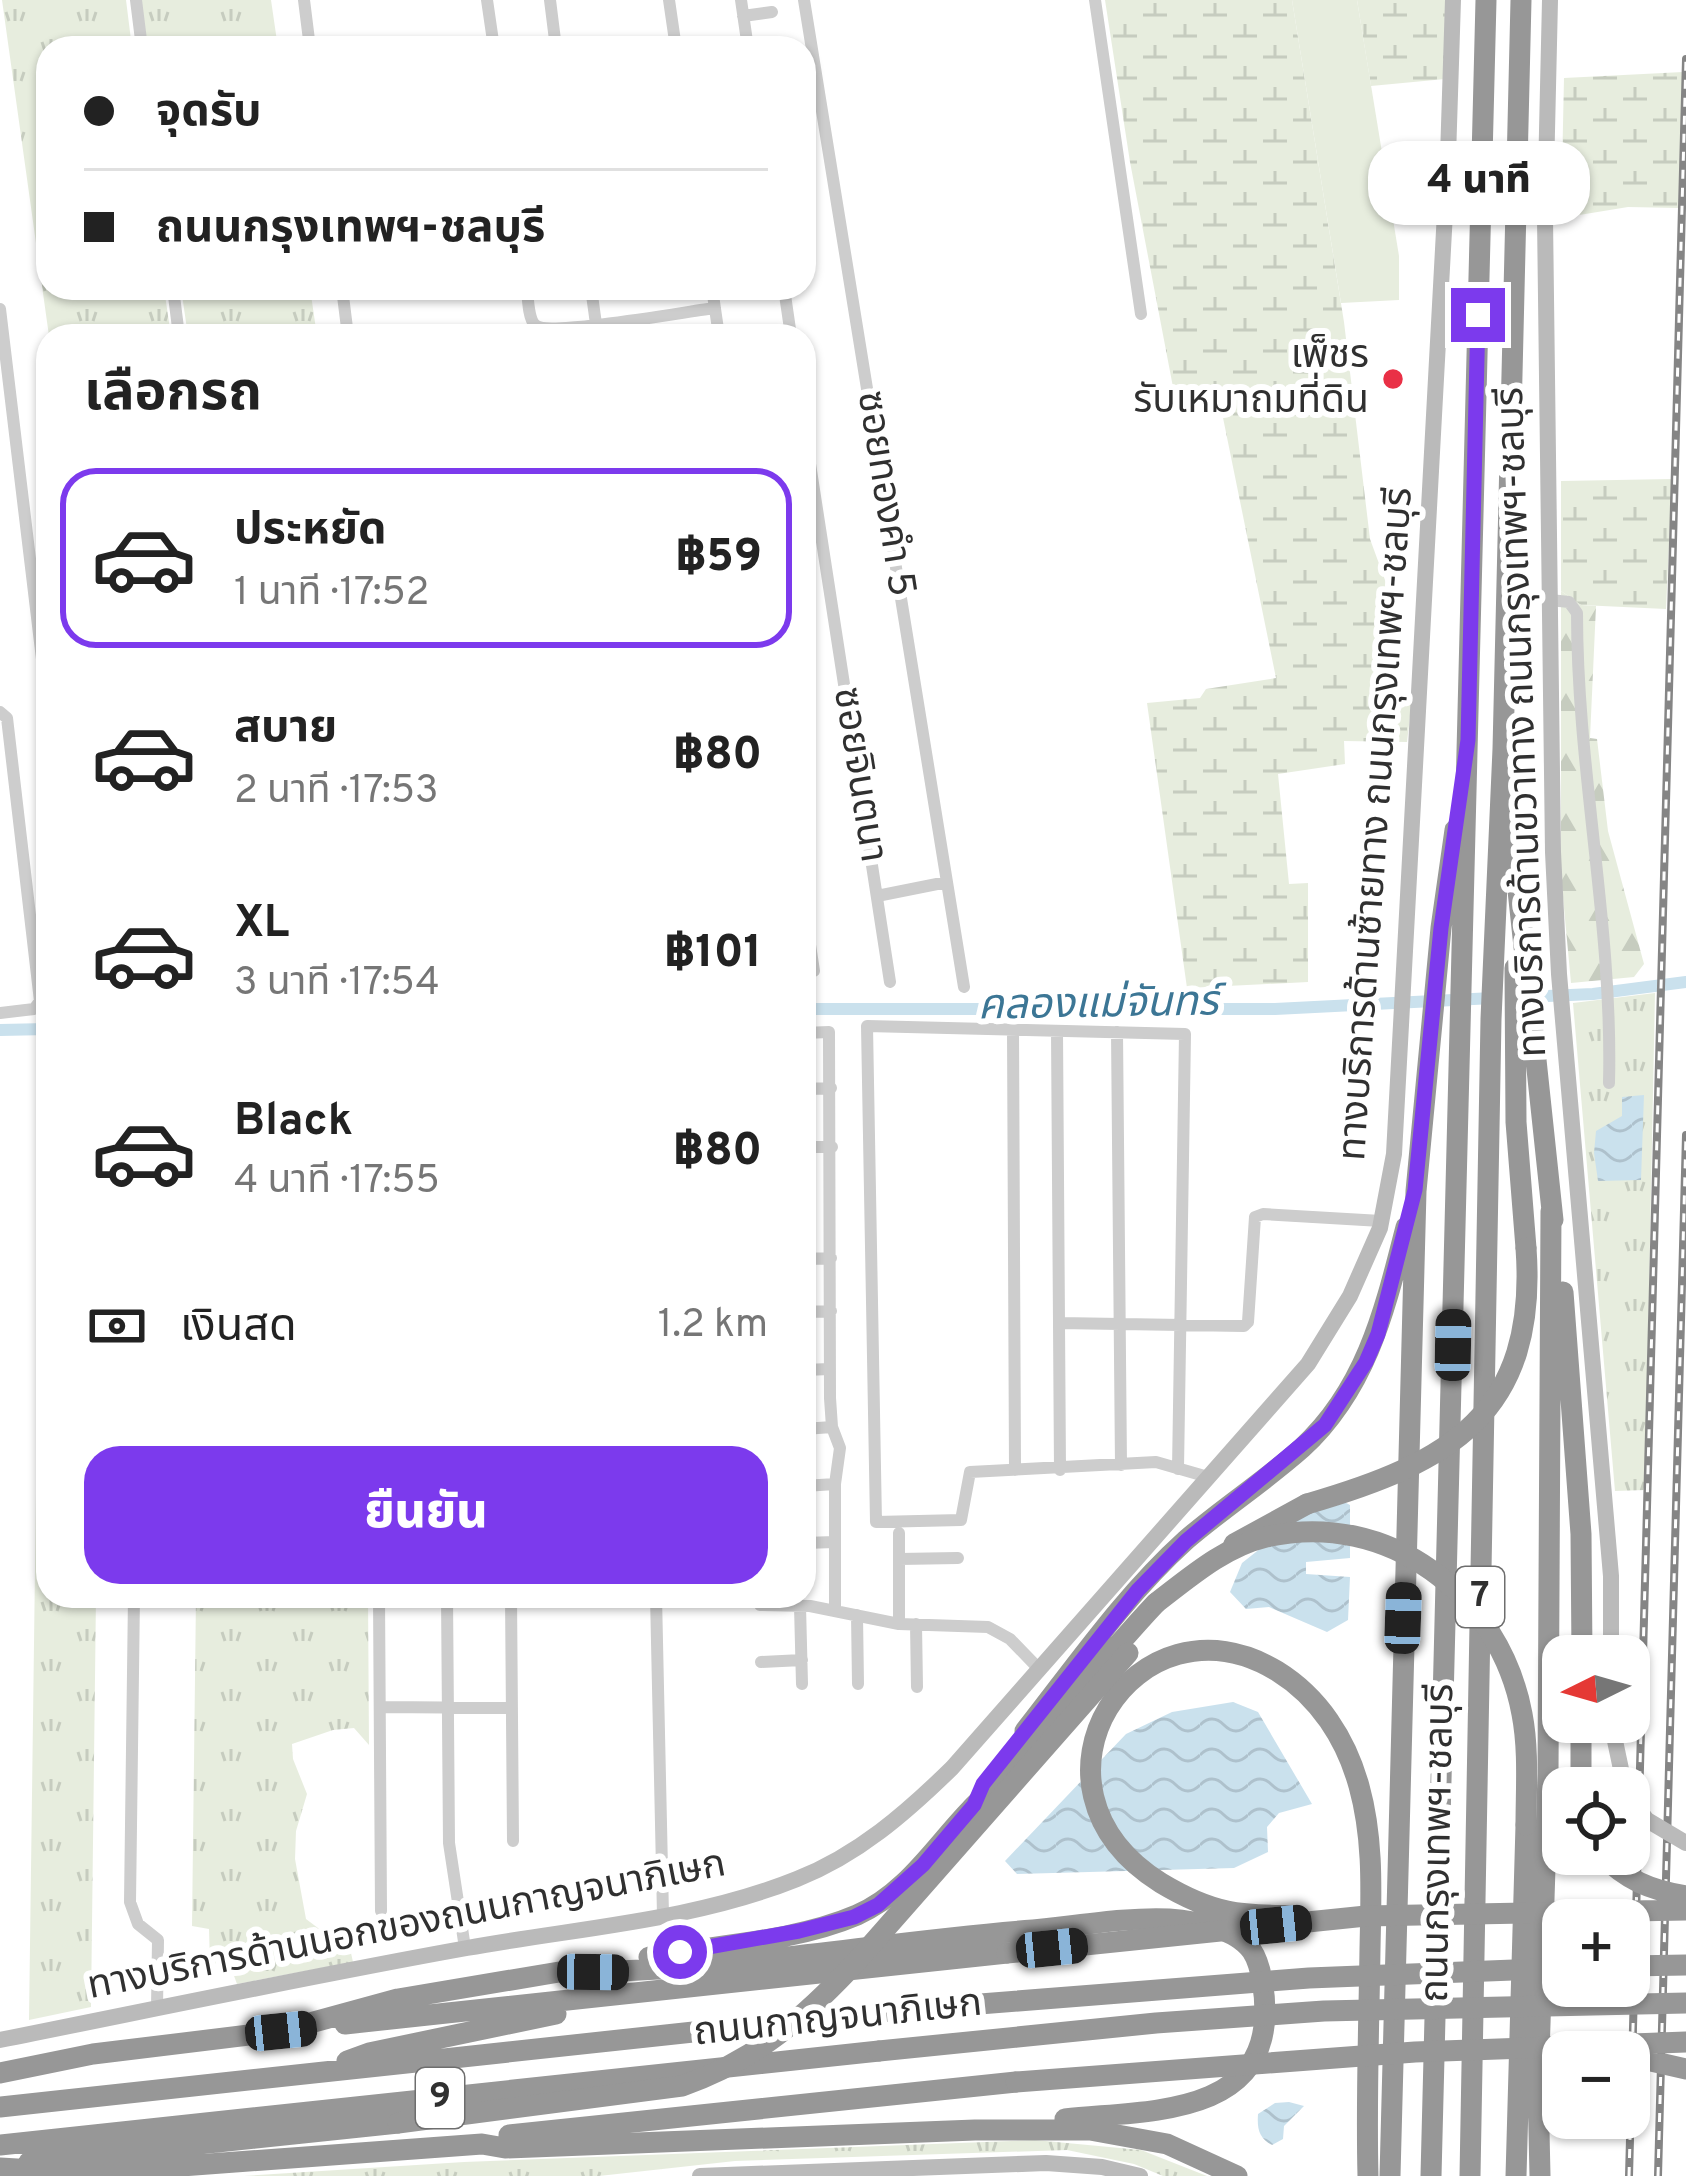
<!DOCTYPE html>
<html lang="th">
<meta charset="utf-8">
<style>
:root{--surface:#fff;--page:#f6f6f6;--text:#222;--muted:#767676;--line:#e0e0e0;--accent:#7c3aed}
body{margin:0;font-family:Overpass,"Noto Sans Thai",sans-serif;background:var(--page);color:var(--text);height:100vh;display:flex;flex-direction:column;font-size:45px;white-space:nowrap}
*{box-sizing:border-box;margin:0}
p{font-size:39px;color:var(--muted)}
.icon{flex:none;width:66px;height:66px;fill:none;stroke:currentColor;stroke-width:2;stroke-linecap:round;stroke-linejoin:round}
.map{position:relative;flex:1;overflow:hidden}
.details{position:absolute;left:36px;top:324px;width:780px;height:1284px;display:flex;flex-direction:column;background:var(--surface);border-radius:36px;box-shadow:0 3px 9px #0004}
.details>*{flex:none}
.hud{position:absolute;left:36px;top:36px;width:780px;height:264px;border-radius:36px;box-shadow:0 3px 9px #0004;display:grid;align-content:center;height:264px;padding:0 48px;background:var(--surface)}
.needle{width:78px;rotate:265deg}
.buttons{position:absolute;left:1542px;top:1635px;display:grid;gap:24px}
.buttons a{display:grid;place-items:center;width:108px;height:108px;border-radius:24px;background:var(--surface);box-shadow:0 3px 9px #0004;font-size:60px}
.end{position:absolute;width:54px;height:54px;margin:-27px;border:15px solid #7c3aed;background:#fff;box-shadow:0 0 0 6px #fff}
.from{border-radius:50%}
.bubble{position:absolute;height:84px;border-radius:36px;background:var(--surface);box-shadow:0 3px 9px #0004;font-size:39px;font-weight:800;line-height:84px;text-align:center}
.car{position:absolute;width:36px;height:72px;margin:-36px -18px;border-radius:15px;box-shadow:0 0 9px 3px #0007;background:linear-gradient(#222 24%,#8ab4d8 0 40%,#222 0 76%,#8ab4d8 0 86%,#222 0)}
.hud b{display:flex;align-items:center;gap:42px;height:114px;font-size:45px}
.hud b+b{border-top:3px solid var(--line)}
.hud i{width:30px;height:30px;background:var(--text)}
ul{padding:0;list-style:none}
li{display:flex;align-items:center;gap:36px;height:180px;margin:0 24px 18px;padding:0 24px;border:6px solid transparent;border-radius:36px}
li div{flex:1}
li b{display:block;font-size:45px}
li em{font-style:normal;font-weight:800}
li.current{border-color:var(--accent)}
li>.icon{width:108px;height:108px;stroke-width:1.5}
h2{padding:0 48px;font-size:54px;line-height:144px}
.pay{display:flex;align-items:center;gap:30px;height:132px;padding:0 48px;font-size:45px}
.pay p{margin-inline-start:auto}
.cta{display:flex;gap:24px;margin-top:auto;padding:24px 48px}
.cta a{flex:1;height:138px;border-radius:36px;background:var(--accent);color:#fff;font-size:48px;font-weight:800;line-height:138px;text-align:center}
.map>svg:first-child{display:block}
.grass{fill:url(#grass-tufts)}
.forest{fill:url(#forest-firs)}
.wetland{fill:url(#wetland-marsh)}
.garden{fill:#e7edde}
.water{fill:url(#water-waves)}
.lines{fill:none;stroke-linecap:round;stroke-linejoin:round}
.canal{stroke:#cae1ed;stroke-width:12}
.minor{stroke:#cdcdcd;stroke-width:12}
.secondary{stroke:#bababa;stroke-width:16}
.motorway{stroke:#979797;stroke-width:21}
.rail-casing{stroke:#858585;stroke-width:8}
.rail{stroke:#fff;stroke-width:3;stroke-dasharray:9;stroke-linecap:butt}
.secondary-bridge{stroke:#bababa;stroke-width:16}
.motorway-bridge{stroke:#979797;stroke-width:21}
.route{stroke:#7c3aed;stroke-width:15}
.poi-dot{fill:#e93046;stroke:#fff;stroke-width:4.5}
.labels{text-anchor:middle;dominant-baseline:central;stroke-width:12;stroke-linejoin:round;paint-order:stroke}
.shield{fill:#fff;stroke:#6e6e6e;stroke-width:3}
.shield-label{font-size:36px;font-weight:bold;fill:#303030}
.poi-label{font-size:39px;fill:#303030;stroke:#fff;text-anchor:end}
.street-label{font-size:39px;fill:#303030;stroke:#fff}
.water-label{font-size:42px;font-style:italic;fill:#3c7695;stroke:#fff}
</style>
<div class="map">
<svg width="1686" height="2176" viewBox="0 0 1686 2176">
<defs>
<pattern id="grass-tufts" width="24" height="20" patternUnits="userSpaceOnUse" patternTransform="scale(3)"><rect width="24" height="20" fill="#e7edde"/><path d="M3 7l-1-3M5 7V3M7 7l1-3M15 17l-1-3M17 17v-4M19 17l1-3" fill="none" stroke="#c6ccbf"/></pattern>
<pattern id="forest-firs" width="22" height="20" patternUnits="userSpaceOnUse" patternTransform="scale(3)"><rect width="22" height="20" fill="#e7edde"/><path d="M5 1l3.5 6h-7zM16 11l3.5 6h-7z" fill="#c6ccbf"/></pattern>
<pattern id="wetland-marsh" width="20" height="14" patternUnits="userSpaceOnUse" patternTransform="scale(3)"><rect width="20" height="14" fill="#e7edde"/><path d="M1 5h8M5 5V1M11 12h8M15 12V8" fill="none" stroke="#c6ccbf"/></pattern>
<pattern id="water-waves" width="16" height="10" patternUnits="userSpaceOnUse" patternTransform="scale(3)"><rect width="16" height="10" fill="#cae1ed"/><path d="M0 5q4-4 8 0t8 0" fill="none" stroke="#aec1cc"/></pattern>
</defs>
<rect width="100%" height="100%" fill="#fff"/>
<path class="grass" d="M 2,0 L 126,0 L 132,48 L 48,48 L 48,288 L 164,288 L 171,336 L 49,336 Z
M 139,0 L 271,0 L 278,48 L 146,48 Z
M 181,288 L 310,288 L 317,336 L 188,336 Z
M 1655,993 L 1645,1490 L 1615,1491 L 1573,1003 Z
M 42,1042 L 48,1042 L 48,1596 L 96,1596 L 91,2007 L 29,2020 Z
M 196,1596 L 368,1596 L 369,1745 L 354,1728 L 333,1730 L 292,1744 L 293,1759 L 307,1794 L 296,1831 L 295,1859 L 306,1919 L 330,1937 L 349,1944 L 353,1962 L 237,1984 L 229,1962 L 210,1964 L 209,1929 L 192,1926 Z
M 1035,2140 L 1141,2150 L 1207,2176 L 1163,2176 L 1134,2164 L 1067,2150 L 735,2161 L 599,2176 L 244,2176 L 464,2162 Z"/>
<path class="forest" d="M 1561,591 L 1581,605 L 1596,606 L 1590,738 L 1597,739 L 1608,831 L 1644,964 L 1634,977 L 1571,983 L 1561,876 Z"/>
<path class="wetland" d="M 1105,0 L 1292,0 L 1344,322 L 1370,539 L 1389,591 L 1400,695 L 1412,699 L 1407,742 L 1344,741 L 1345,764 L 1278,774 L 1289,884 L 1308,883 L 1308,982 L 1187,988 L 1147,703 L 1200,698 L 1206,689 L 1276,678 L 1220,403 L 1177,408 L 1130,162 Z
M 1357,0 L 1447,0 L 1445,79 L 1371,86 Z
M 1683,72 L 1679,208 L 1628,207 L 1561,218 L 1564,78 Z
M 1672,479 L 1666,609 L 1581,605 L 1561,591 L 1561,481 Z"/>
<path class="garden" d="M 1292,0 L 1357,0 L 1399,256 L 1399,300 L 1341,303 Z"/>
<path class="water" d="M 1644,1095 L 1641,1180 L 1598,1181 L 1594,1153 L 1596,1131 L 1622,1116 L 1622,1097 Z
M 1329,1494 L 1350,1505 L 1350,1558 L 1306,1562 L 1306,1574 L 1350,1577 L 1348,1620 L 1327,1632 L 1269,1607 L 1246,1609 L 1230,1592 L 1242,1563 Z
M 1233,1702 L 1258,1712 L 1312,1804 L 1279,1813 L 1267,1827 L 1268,1852 L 1234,1868 L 1017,1874 L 1005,1861 L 1126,1734 L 1172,1712 Z
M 1289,2102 L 1304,2106 L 1284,2126 L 1283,2139 L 1272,2145 C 1259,2138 1257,2129 1258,2114 L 1275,2103 Z"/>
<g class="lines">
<path class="canal" d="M 1525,997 L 1593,994 L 1686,982
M 804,1009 L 1275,1009 L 1493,998
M 0,1030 L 48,1029"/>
<path class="minor" d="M 136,0 L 142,48
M 304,0 L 310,48
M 487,0 L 494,48
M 550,0 L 556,48
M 669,0 L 676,48
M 741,0 L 748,48
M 804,0 L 964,987
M 1095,0 L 1141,314
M 743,16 L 772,12
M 653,48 L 676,45
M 173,288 L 179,336
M 342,288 L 348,336
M 527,288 C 528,298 528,318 535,325 C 548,337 689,311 715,308
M 591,288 L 596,324
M 712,288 L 719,336
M 784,288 L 791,336
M 0,309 L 48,709
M 804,425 L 890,982
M 1550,600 L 1569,602 L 1577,613 C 1577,771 1613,925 1609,1083
M 0,712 L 7,718 L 40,1001 L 34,1009 L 0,1013
M 877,896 L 947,882
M 804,906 L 814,971
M 1013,1030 L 1015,1470
M 1057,1031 L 1060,1470
M 1117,1032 L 1121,1465
M 804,1033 L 829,1032 L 830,1398 L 832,1427 L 840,1448 L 835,1484 L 835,1611
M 804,1089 L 831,1088
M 804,1147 L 832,1147
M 804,1259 L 831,1258
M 804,1312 L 831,1311
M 1059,1323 L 1244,1326 L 1248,1322 L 1255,1217 L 1263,1214 L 1381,1221
M 804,1370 L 830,1369
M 804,1429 L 832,1427
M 1178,1469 L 1185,1034 L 867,1026 L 876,1522 L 961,1520 L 970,1472 L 1156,1462 L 1208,1477
M 804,1486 L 835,1484
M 899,1533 L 899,1624
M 804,1543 L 835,1542
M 899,1559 L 958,1558
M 134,1596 L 130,1902 L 138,1924 L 158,1940 L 157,2008
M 379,1596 L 381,1911
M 447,1596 L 449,1843 L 465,1948
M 511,1596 L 513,1841
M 656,1596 L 663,1915
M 760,1605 L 810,1606 L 899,1624 L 988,1627 L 1010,1639 L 1039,1669
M 800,1606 L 802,1684
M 857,1615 L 858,1684
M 916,1624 L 917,1687
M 761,1662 L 802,1660
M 380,1707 L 512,1708"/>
<path class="secondary" d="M 1550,0 L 1545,218 L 1553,852 L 1559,974 L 1611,1576 L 1611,1656
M 1611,1722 L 1625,1788
M 0,2040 C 155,2009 311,1976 467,1948 C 576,1928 693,1921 797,1879 C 858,1855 906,1813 952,1768 L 1308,1364 L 1350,1296 L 1380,1228 L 1394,1154 L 1448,157 L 1453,0
M 700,2176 L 1046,2163 L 1102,2167 L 1140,2176"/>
<path class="motorway" d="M 1510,815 L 1553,1220
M 1515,968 L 1516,1122 L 1526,1248
M 1563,1292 L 1581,1534 L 1582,1656
M 1234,1544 L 1307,1504
M 1581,1722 L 1581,1788
M 1025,1731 C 1076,1666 1125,1595 1186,1540 C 1223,1508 1265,1481 1302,1448 C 1367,1388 1385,1309 1406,1227
M 1299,1916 C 1276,1915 1250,1916 1227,1911 C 1203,1906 1181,1895 1161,1883 C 1005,1785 1137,1586 1277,1671 C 1319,1697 1346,1739 1359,1786 C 1374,1840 1371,1894 1370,1949 C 1369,2024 1366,2100 1368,2176
M 649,1957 C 716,1945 794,1942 857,1915 C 907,1893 935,1846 971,1809 C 984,1795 999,1785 1011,1771 C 1060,1715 1105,1657 1156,1603
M 562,1972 C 719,1973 876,1942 1033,1930 C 1077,1926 1125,1917 1169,1919 C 1195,1921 1236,1928 1252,1951 C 1262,1966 1265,1996 1265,2013 C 1263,2119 1141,2110 1065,2119
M 345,2024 L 1007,1953
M 281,2031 L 398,1999 L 571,1970
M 347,2061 L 369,2053 L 556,2014
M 0,2073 L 93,2054 L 290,2030
M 0,2107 L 878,2012
M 509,2135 L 1016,2082
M 0,2145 L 879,2051
M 29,2162 L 398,2123
M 0,2168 L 86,2173 L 482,2144 L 505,2148 L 975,2130 L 1090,2130 L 1167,2144 L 1237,2176
M 1390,2176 L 1416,1191 L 1441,928 L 1455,830
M 1431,2176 L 1486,0
M 1470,2176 L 1491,1019 L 1503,749 L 1521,0
M 1516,2176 L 1526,1825
M 1540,2176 L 1538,2086 L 1548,1774 L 1551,1211"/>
<defs>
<path id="rail" d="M 1629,2176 L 1686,59
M 1658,2176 L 1686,1135"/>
</defs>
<use href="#rail" class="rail-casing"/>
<use href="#rail" class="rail"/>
<path class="secondary-bridge" d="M 1629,1797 L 1647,1820 L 1686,1843"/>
<path class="motorway-bridge" d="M 1307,1504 C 1449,1463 1538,1414 1526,1248
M 1156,1603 C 1190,1577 1224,1547 1266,1537 C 1388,1509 1500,1595 1522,1714 C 1529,1750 1526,1789 1526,1825
M 1601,1854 C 1626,1880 1650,1890 1686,1896
M 1007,1953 L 1366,1916 L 1686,1910
M 1629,1966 L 1686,1965
M 878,2012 L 1309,1978 L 1563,1968
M 879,2051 L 1156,2023 L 1324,2011 L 1686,2003
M 1629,2056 L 1686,2069
M 1016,2082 L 1415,2052 L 1686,2042
M 398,2123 L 682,2086 C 755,2061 805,2017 857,1961 L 1128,1653"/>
</g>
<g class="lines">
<path class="route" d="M 680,1952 L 799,1931 L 854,1917 L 878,1905 L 923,1865 L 974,1805 L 983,1784 L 1138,1590 L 1186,1541 L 1325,1425 L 1366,1362 L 1378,1334 L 1415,1190 L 1441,928 L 1468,740 L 1478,315"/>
</g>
<circle class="poi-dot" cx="1393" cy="379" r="12"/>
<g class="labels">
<g class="shield">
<rect x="1456" y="1567" width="48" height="60" rx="9"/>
<rect x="416" y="2068" width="48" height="60" rx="9"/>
</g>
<g class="shield-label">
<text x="1480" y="1597">7</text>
<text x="440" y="2098">9</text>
</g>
<g class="poi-label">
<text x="1369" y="357">เพ็ชร<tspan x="1369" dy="45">รับเหมาถมที่ดิน</tspan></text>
</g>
<g class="street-label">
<text transform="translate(884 494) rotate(81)">ซอยทองคำ 5</text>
<text transform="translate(1524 722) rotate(-92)">ทางบริการด้านขวาทาง ถนนกรุงเทพฯ-ชลบุรี</text>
<text transform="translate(858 775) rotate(81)">ซอยจินตนา</text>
<text transform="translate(1378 824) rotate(-86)">ทางบริการด้านซ้ายทาง ถนนกรุงเทพฯ-ชลบุรี</text>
<text transform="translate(1440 1843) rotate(-89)">ถนนกรุงเทพฯ-ชลบุรี</text>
<text transform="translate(407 1927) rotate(-11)">ทางบริการด้านนอกของถนนกาญจนาภิเษก</text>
<text transform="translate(838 2020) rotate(-6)">ถนนกาญจนาภิเษก</text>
</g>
<g class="water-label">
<text transform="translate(1098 1006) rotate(-1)">คลองแม่จันทร์</text>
</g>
</g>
</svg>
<div class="buttons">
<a><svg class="needle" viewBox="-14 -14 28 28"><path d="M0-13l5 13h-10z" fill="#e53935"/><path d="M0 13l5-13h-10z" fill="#767676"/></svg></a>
<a><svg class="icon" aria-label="locate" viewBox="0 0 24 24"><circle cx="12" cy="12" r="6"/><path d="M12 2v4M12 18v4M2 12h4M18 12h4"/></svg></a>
<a>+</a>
<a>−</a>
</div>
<i class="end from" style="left:680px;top:1952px"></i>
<i class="end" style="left:1478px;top:315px"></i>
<div class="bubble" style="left:1368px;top:141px;width:222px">4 นาที</div>
<i class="car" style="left:1453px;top:1345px;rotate:1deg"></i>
<i class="car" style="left:1403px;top:1618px;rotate:2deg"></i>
<i class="car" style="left:1276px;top:1925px;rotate:84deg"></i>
<i class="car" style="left:1052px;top:1948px;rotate:84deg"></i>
<i class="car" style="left:593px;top:1972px;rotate:91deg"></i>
<i class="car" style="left:281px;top:2031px;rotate:84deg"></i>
<div class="hud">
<b><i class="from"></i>จุดรับ</b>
<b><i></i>ถนนกรุงเทพฯ-ชลบุรี</b>
</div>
<section class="details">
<h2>เลือกรถ</h2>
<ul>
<li class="current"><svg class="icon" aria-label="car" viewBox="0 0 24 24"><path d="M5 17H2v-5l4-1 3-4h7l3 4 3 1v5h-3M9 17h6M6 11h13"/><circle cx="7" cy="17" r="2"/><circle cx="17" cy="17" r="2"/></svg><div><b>ประหยัด</b><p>1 นาที · 17:52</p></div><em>฿59</em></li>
<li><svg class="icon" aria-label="car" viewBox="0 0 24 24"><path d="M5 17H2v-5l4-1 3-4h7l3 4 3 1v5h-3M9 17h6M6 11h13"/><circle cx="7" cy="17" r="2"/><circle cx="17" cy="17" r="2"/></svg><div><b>สบาย</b><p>2 นาที · 17:53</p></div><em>฿80</em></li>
<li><svg class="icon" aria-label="car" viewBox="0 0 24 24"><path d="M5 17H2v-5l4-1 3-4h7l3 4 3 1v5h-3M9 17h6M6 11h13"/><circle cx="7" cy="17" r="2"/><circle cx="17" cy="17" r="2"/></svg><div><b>XL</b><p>3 นาที · 17:54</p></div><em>฿101</em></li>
<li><svg class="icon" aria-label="car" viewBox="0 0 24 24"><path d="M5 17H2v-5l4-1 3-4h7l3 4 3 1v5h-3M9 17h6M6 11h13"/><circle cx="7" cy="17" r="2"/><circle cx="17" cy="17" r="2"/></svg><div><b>Black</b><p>4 นาที · 17:55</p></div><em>฿80</em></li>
</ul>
<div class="pay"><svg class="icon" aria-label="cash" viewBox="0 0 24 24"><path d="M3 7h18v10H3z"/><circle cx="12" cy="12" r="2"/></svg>เงินสด<p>1.2 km</p></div>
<div class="cta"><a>ยืนยัน</a></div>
</section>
</div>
